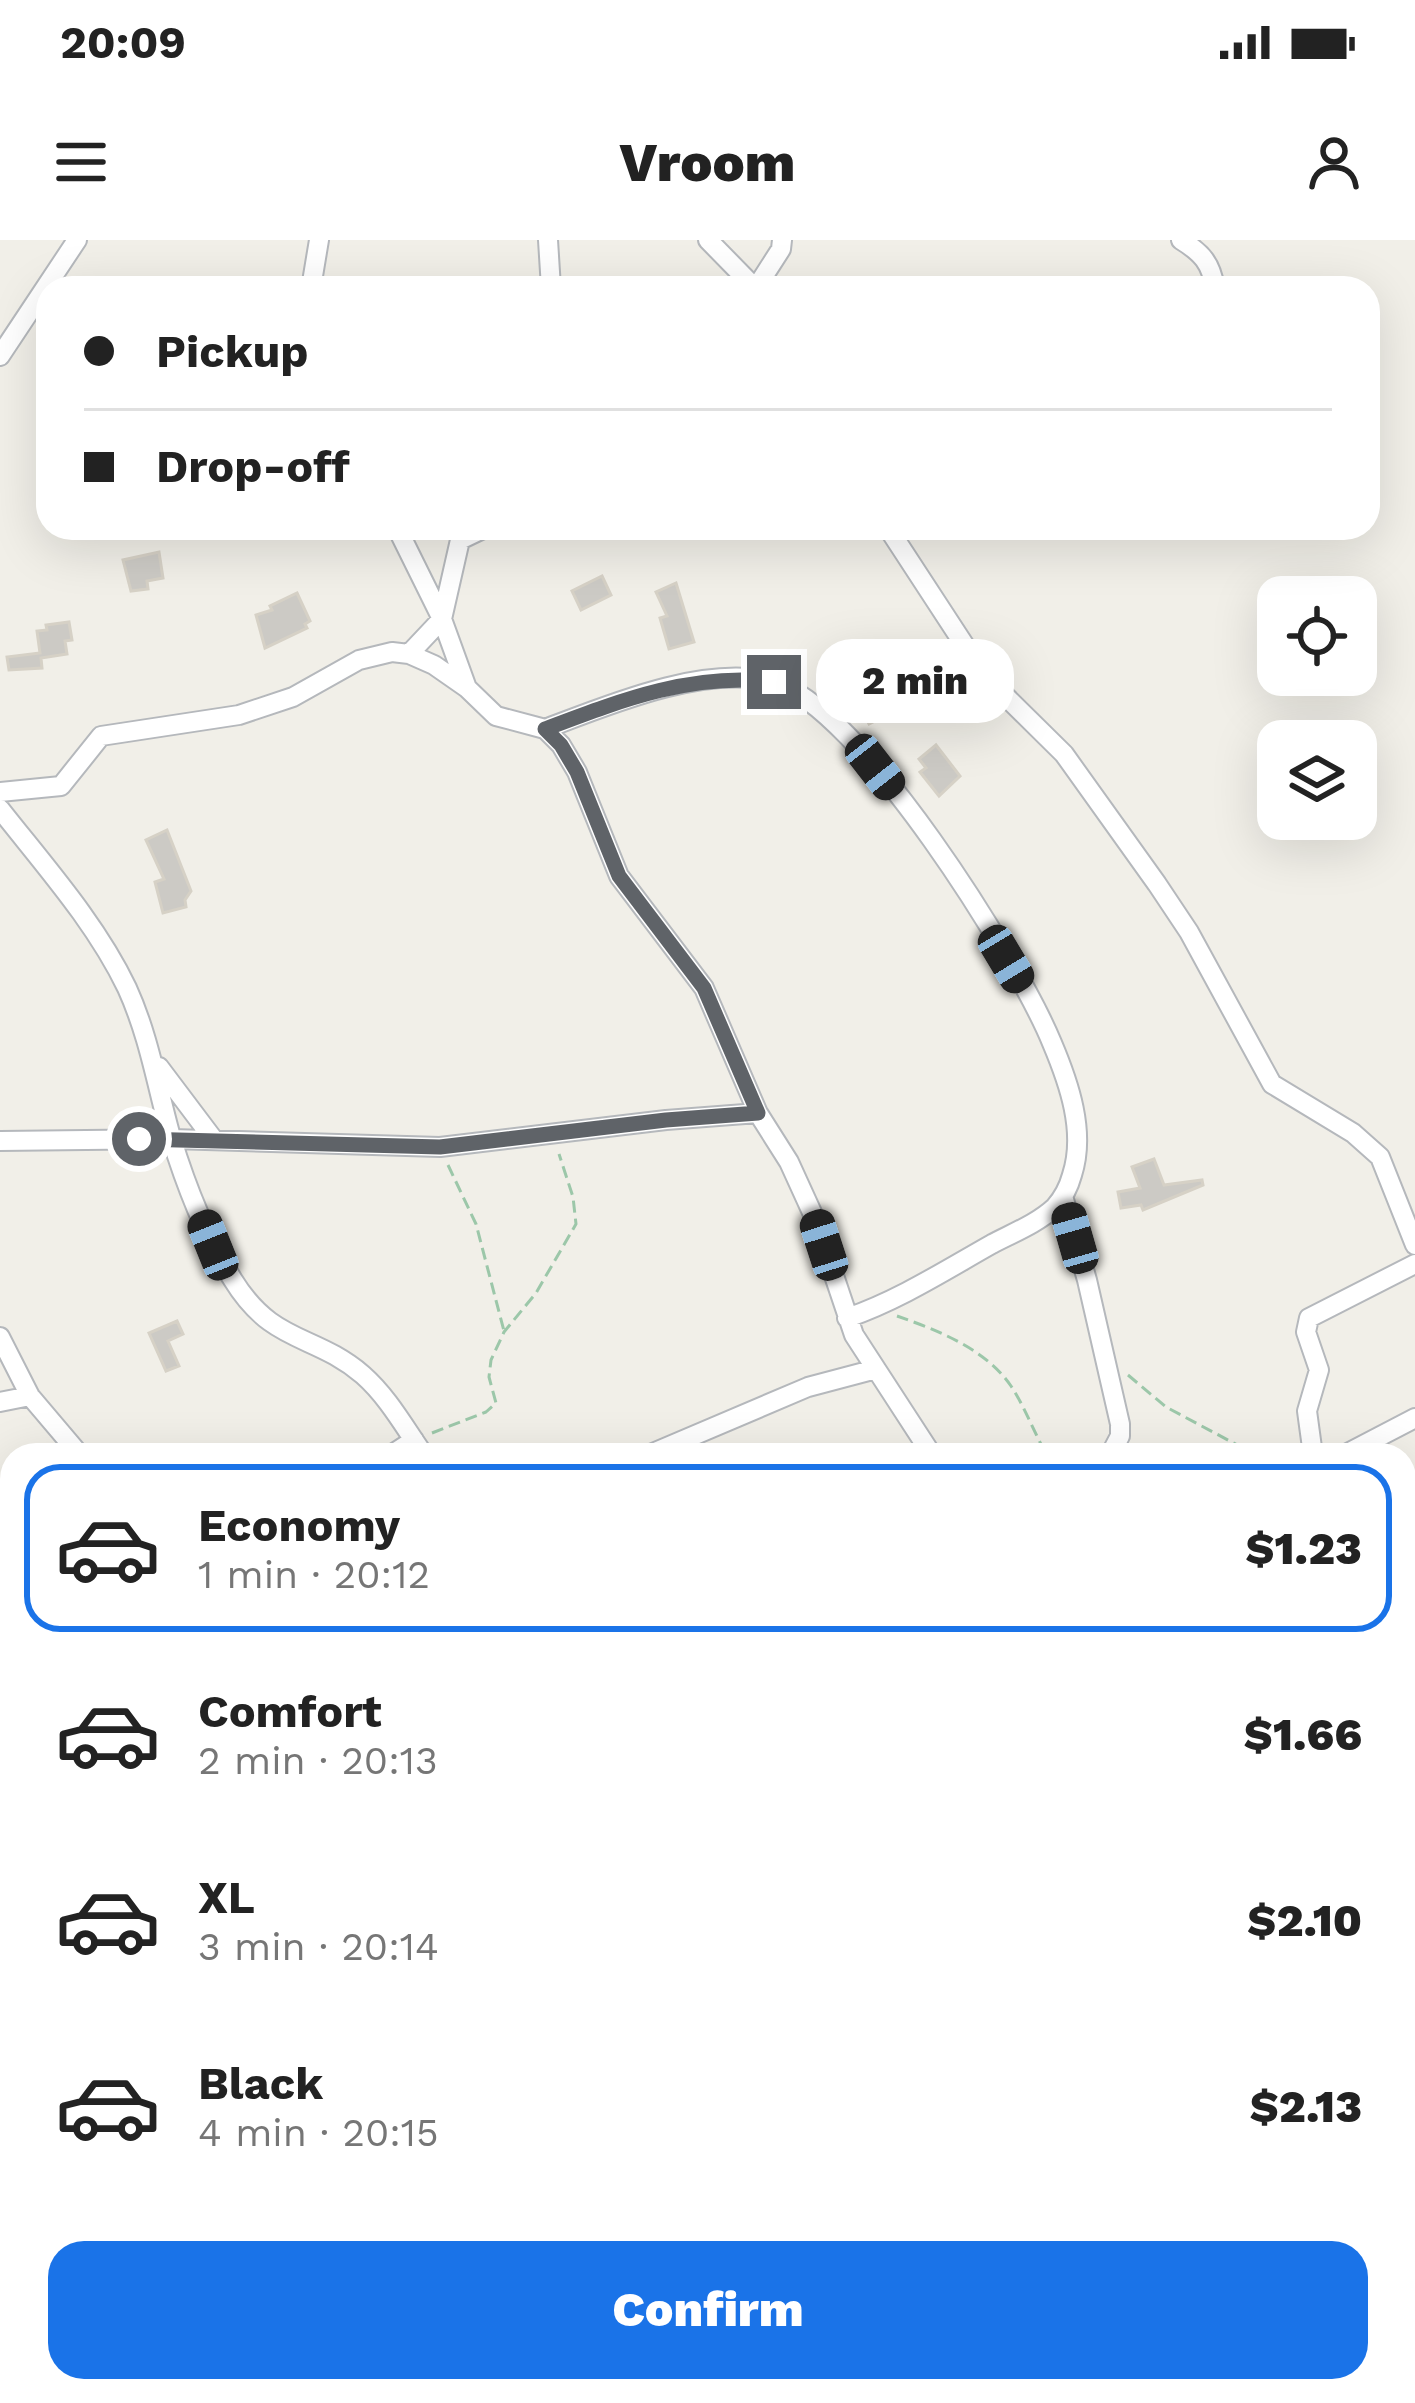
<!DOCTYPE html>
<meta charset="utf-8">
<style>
:root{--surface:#fff;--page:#f2f2f2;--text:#222;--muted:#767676;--line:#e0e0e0;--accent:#1a73e8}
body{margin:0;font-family:"Work Sans",sans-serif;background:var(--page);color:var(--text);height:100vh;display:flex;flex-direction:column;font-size:45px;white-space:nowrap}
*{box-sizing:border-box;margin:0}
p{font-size:39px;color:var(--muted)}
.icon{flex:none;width:66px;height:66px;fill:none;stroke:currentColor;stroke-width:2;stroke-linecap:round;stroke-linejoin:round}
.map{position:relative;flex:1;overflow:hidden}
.panel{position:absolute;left:0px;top:1203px;width:1416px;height:960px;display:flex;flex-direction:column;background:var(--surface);border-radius:36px 36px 0 0;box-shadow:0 12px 48px #0002}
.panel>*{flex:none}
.guide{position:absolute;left:36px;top:36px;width:1344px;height:264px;border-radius:36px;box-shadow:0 12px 48px #0002;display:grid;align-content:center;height:264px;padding:0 48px;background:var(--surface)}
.tools{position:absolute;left:1257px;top:336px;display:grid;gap:24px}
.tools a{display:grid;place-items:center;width:120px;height:120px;border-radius:24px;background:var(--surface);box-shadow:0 12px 48px #0002;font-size:60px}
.end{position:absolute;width:54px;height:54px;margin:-27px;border:15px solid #5f6368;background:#fff;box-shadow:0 0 0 6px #fff}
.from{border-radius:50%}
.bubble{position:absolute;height:84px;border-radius:36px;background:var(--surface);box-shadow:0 12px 48px #0002;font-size:39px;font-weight:800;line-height:84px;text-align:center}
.car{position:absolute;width:36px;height:72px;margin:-36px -18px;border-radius:15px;box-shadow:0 0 9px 3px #0007;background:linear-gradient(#222 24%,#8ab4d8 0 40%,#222 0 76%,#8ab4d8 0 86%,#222 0)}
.guide b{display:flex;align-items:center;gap:42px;height:114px;font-size:45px}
.guide b+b{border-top:3px solid var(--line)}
.guide i{width:30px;height:30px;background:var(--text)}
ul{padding:21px 0 0;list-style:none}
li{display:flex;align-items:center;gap:36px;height:168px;margin:0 24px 18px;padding:0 24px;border:6px solid transparent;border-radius:36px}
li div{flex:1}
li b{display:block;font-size:45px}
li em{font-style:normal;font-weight:800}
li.active{border-color:var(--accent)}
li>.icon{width:108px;height:108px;stroke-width:1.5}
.cta{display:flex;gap:24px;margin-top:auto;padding:24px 48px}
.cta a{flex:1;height:138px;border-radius:36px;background:var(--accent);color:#fff;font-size:48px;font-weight:800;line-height:138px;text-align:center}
.status{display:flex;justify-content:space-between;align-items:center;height:84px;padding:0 60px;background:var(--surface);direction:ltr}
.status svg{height:33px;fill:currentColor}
header{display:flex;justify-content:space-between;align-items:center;height:156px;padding:0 48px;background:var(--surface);font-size:54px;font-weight:800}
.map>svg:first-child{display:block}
.building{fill:#cccac5;stroke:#d6d1c6;stroke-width:3}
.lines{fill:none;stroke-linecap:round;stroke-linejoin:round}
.minor-casing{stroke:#b5b8bc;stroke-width:22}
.path{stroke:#9cc7a9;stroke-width:3;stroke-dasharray:12 6;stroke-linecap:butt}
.minor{stroke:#fff;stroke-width:18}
.route{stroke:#5f6368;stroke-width:15}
</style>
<div class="status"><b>20:09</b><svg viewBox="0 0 49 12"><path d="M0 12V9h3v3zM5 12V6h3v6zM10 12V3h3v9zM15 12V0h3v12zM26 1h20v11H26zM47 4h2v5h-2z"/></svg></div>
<header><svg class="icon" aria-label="menu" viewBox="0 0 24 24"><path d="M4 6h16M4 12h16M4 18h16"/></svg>Vroom<svg class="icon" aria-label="person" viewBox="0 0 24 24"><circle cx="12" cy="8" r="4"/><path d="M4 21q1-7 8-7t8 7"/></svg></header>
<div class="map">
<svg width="1415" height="2163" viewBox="0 0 1415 2163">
<rect width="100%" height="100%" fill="#f1efe8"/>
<path class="building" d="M 159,312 L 163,338 L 147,341 L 148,349 L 131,351 L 123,320 Z
M 602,336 L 611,355 L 581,370 L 572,351 Z
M 676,343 L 694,402 L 669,409 L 660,378 L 667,376 L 656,352 Z
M 297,353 L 310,381 L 305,384 L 307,388 L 265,408 L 256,375 L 272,370 L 270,366 Z
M 69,382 L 72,400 L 65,401 L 67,414 L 41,418 L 42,428 L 9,430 L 7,417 L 40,413 L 37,391 L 47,390 L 46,385 Z
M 880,443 L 891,473 L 869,484 L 855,455 Z
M 936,505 L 960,536 L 939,556 L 920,532 L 926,528 L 919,519 Z
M 167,590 L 191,651 L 185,660 L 186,667 L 163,673 L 155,642 L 164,639 L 146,600 Z
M 1154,919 L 1164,945 L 1202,940 L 1203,945 L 1143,970 L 1141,965 L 1121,968 L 1118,952 L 1140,948 L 1132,927 Z
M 177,1081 L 183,1094 L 168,1101 L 179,1126 L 166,1131 L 149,1093 Z"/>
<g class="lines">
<defs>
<path id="minor" d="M 548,0 L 551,48
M 708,0 L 755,48
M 1181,0 C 1202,13 1211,23 1215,48
M 311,48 L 319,0
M 756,48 L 781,9 L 782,0
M 0,116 L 77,0
M 397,288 L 442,379 L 467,448
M 888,288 L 984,435 L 1064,514 L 1157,644 L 1189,692 L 1272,844 L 1353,893 L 1380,917 L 1415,1005
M 409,414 L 442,379 L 460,300 L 485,288
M 545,489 C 608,465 705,424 773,442 C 859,465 1018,720 1052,803 C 1069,843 1086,892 1072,935 C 1069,946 1062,959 1055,967 C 1038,983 1013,993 992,1004 C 944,1031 899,1060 847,1078
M 0,552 L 61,546 L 101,496 L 239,475 L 293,457 L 359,420 L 392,412 L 409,414 L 434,425 L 467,448 L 496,476 L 545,489 L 561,505 L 577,532 L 619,636 L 704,748 L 758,873 L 789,922 L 815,979 L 854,1095 L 932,1215
M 0,569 C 44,625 96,683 127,748 C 149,796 157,847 171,897 C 186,946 206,997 233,1040 C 273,1105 314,1093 363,1135 C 388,1157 405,1188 424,1215
M 159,827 L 214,900
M 0,901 L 172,899 L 440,907 L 666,880 L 758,873
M 1063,956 L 1087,1040 L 1120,1184 L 1120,1196 L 1110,1215
M 0,1097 L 30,1156 L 80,1215
M 0,1162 L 30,1156
M 391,1215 L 414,1200
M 648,1215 L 808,1147 L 876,1129
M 1313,1215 L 1307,1171 L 1319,1130 L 1306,1092 L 1309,1078 L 1415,1024
M 1344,1215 L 1415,1178
M 1404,1343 L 1415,1349
M 0,1389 L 12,1386
M 0,1444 L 12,1454
M 1404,1651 L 1415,1640
M 1404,1761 L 1415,1777
M 0,1838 L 12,1842
M 1404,2110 L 1415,2109
M 1027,2151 L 1051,2162 L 1108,2151"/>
</defs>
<use href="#minor" class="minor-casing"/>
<path class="path" d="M 448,925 L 476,984 L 504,1091
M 897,1076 C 937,1090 986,1109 1011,1146 C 1025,1167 1034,1193 1047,1215
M 1128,1135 L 1166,1167 L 1256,1215
M 432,1193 L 486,1172 L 496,1163 L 489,1137 L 491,1120 L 504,1092 L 536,1053 L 576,984 L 573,957 L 559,914
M 0,2092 L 12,2085
M 96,2163 L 103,2151"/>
<use href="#minor" class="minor"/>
</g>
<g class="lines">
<path class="route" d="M 139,899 L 440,907 L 666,880 L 758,873 L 704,748 L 619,636 L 577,532 L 561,505 L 545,489 C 619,461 693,432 774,442"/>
</g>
</svg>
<div class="tools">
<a><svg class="icon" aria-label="locate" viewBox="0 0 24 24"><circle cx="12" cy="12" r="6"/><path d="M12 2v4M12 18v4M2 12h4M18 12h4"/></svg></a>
<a><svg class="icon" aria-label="layers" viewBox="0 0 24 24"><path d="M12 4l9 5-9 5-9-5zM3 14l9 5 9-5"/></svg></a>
</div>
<i class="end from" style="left:139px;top:899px"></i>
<i class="end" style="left:774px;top:442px"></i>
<div class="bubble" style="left:816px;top:399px;width:198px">2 min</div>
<i class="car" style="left:875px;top:527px;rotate:142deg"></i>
<i class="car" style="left:1006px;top:719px;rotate:149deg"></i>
<i class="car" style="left:1075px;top:998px;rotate:344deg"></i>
<i class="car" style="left:213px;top:1005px;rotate:338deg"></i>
<i class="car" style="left:824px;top:1005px;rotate:342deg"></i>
<div class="guide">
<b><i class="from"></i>Pickup</b>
<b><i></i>Drop-off</b>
</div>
<section class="panel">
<ul>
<li class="active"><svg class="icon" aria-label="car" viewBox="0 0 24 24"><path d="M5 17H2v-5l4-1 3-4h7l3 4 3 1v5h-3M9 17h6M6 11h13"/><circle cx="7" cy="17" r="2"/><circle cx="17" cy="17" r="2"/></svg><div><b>Economy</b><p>1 min · 20:12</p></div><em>$1.23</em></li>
<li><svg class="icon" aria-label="car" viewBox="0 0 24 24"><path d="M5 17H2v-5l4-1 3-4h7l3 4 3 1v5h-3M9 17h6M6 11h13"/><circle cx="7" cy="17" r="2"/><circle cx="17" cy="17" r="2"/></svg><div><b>Comfort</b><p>2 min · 20:13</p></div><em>$1.66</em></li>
<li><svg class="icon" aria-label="car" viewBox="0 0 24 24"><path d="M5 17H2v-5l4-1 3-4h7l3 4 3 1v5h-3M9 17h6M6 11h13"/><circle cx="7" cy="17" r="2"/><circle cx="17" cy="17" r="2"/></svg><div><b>XL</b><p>3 min · 20:14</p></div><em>$2.10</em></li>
<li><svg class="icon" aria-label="car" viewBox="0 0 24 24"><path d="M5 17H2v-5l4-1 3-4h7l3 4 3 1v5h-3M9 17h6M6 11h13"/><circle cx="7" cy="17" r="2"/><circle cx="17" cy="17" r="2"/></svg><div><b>Black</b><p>4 min · 20:15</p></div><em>$2.13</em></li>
</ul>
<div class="cta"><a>Confirm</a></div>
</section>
</div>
